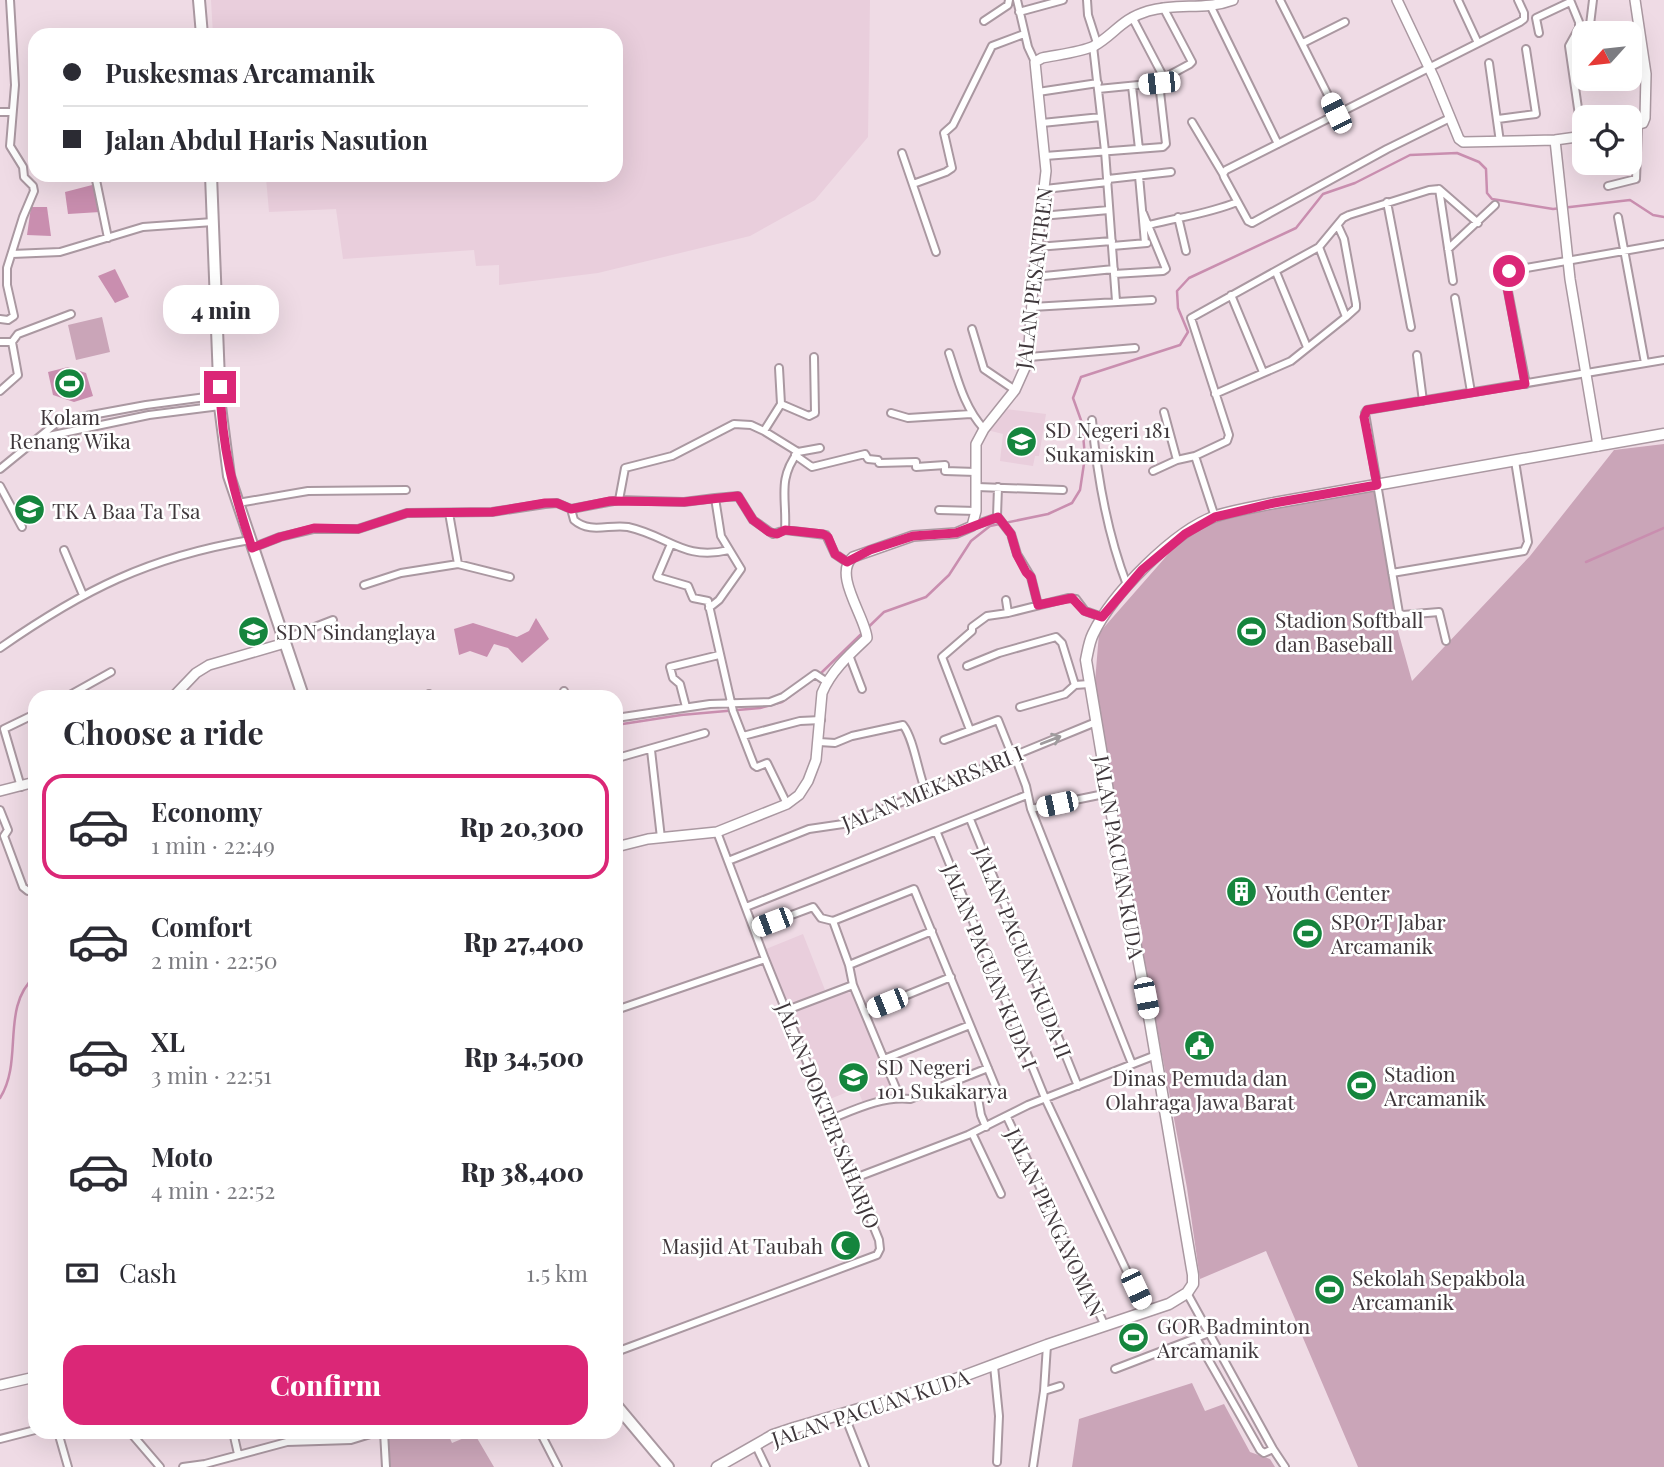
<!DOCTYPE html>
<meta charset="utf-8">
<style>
:root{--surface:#fff;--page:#f7f7f7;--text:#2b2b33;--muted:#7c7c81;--line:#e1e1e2;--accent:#db2777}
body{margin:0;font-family:"Playfair Display",serif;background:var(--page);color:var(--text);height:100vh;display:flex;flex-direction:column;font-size:26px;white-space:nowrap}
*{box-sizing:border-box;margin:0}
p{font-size:23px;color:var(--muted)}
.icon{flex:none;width:38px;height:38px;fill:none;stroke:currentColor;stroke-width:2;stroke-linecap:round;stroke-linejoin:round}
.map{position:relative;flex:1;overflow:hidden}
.side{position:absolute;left:28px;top:690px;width:595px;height:749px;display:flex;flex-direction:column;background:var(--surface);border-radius:21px;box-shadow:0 7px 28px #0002}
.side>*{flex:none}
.guide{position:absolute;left:28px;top:28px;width:595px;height:154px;border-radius:21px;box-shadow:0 7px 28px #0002;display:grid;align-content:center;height:154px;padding:0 35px;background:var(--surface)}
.needle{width:46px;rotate:243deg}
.buttons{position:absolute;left:1572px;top:21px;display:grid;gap:14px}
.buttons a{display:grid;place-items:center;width:70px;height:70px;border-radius:14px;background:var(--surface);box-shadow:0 7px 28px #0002;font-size:35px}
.end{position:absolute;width:32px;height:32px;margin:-16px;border:9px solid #db2777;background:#fff;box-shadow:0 0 0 4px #fff}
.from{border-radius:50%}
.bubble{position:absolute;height:49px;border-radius:21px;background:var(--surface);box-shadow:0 7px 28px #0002;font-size:23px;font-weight:800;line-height:49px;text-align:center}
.car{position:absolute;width:21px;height:42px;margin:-21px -10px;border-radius:9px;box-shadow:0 0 5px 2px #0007;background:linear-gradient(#fff 24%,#345 0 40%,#fff 0 76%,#345 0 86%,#fff 0)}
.guide b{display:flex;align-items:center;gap:24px;height:66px;font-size:26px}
.guide b+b{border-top:2px solid var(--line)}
.guide i{width:18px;height:18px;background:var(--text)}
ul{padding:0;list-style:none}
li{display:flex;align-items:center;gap:21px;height:105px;margin:0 14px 10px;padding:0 21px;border:4px solid transparent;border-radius:21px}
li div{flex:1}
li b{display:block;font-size:26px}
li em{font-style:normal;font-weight:800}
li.selected{border-color:var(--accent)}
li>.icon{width:63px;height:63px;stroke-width:1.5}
h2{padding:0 35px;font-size:32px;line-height:84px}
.pay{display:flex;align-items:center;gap:18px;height:77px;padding:0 35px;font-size:26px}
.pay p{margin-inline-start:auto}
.primary-button{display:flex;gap:14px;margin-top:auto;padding:14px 35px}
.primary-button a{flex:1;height:80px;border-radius:21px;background:var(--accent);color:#fff;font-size:28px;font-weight:800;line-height:80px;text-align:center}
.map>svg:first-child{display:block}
.built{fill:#e9cedc}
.green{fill:#caa5b8}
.water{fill:#c98eaf}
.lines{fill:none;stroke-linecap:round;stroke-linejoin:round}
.stream{stroke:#c98eaf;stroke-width:2.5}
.street-casing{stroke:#aa98a1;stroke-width:10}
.secondary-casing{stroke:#aa98a1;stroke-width:12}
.primary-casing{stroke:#aa98a1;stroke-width:13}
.highway-casing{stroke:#aa98a1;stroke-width:14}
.street{stroke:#fff;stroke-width:6}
.secondary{stroke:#fff;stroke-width:9}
.primary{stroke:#fff;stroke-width:10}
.highway{stroke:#fff;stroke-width:10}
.oneway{stroke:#9f9b9d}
.route{stroke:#db2777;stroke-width:9}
.labels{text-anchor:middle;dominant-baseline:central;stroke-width:5;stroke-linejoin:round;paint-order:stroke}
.street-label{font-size:21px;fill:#3f373b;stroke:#fff}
.poi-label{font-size:21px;fill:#3f373b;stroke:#fff;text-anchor:start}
</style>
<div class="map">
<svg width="1664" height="1467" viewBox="0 0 1664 1467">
<rect width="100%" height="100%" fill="#efdbe5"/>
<path class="built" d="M 211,0 L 870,0 L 868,137 L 815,200 L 750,236 L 598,273 L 499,285 L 499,265 L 476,266 L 474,250 L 343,259 L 336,209 L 269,212 L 266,178 L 222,182 L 222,175 L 616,175 L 616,35 L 213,35 Z
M 1005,409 L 1046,414 L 1039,456 L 1035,456 L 1033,466 L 1000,461 L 1003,434 L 987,430 Z
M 803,934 L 825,990 L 789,1005 L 766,949 Z
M 845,991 L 853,994 L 893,1094 L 864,1105 L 857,1088 L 830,1099 L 794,1012 Z"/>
<path class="green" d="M 102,317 L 110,352 L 76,360 L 68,325 Z
M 1664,444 L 1664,1467 L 1358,1467 L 1266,1251 L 1200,1279 L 1187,1188 L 1113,793 L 1095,682 L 1099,633 L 1185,535 L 1215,519 L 1375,489 L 1392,573 L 1395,620 L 1412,681 L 1530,556 L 1614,450 Z
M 1192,1383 L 1205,1411 L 1224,1404 L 1250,1452 L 1270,1459 L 1275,1467 L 1072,1467 L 1079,1419 Z
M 386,1432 L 447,1432 L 452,1443 L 464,1438 L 477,1438 L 494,1467 L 390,1467 Z"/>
<path class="water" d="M 96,184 L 100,212 L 68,214 L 65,192 Z
M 31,207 L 47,207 L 51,236 L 27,235 Z
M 115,269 L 129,297 L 115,303 L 98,276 Z
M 68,367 L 86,373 L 93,396 L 74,402 L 53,395 L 48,372 Z
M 536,618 L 549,639 L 522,663 L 508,648 L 494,644 L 487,657 L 470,651 L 459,655 L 454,629 L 473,623 L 517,637 L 529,631 Z"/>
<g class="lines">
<path class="stream" d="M 1586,562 L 1664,528
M 819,675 L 884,612 L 926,597 L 949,575 L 971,541 L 990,526 L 1048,514 L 1072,503 L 1080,490 L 1085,457 L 1082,423 L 1073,398 L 1081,377 L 1180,345 L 1188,332 L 1178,308 L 1177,291 L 1189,278 L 1296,228 L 1323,194 L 1355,183 L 1410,155 L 1457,153 L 1479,162 L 1486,169 L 1487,193 L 1492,199 L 1553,209 L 1630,200 L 1653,215 L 1664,217
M 616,725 L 681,715 L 760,708 L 782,702 L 808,683
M 0,1098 C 24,1060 0,1008 35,976"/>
<defs>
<path id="street" d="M 1017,0 L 1028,47 L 1035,62
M 1087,0 L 1088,15 L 1097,43
M 1280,0 L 1337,113
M 1458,0 L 1478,43
M 1570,0 L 1579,22 L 1579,28 L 1569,46 L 1582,136
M 1211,7 L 1278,144
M 1019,12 L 1063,0
M 1132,17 L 1164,78
M 984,21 L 1008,5 L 1009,0
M 1539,33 L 1536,18 L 1570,2
M 1589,33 L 1593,0
M 1303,43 L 1345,22
M 1093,46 L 1105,151 L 1116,301
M 1489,63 L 1500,142
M 1132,86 L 1139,149
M 1098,89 L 1159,83 L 1164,78 L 1190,64 L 1192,62 L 1163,7
M 1038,92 L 1098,83
M 0,112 L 12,112
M 1450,118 L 1387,149 L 1252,223 L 1248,221 L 1224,177 L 1223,174 L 1226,170 L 1520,22 L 1524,19 L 1524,13 L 1518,0
M 1498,119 L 1536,114 L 1526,49
M 1192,122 L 1223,174
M 1042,123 L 1101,117
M 902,153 L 936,252
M 1045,156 L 1163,147 L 1166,144 L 1159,83
M 95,175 L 108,238
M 1139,176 L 1145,243
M 1108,179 L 1171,172
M 913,184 L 946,172 L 952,168 L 944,133 L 953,125 L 992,46 L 1024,34
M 1608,186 L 1636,179 L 1638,126
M 1045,189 L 1108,182
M 1439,189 L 1478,223
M 1387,202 L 1411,327
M 1041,216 L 1109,210
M 1178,217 L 1186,251
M 1618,217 L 1645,363
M 1149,225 C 1179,217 1208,214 1237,202
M 1338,226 L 1344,239 L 1356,304 L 1356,308 L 1346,317
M 1112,246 L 1147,243
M 1037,247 L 1112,241
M 1448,249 L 1495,205
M 12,254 L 60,252 L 143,227 L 213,222
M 1276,272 L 1307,347
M 1114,274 L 1163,271 L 1166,269 L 1143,213
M 1034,277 L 1114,269
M 1231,295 L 1263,372
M 1455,298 L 1471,392
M 1032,307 L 1152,300
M 0,319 L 8,320 L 14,316 L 7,285 L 7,268 L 23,217 L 34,191 L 33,186 L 24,177 L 23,167 L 10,146 L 15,85 L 10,0
M 972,329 L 984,369 L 1015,390
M 0,342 L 12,342 L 18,334 L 71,314
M 949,353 C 958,380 964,407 984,429
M 1417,355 L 1423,401
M 1029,357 L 1135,348
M 1526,384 L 1505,276 L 1509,271 L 1664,244
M 0,391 L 18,375 L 12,342
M 1215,394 L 1291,361 L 1346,317 L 1319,247 L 1343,218 L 1349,215 L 1429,190 L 1439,189 L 1453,281
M 781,404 L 809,416 L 815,413 L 814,357
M 1164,412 L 1177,460
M 891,413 L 908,418 L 971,414
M 1092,420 C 1097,475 1107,533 1127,585
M 764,431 L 781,404 L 779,368
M 39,438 L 149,415 L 220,406
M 795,455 L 812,467 L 865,454 L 868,459 L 878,460 L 879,463 L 916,462 L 916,467 L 945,465 L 945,471 L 976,472
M 0,469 L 59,421 L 146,405 L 221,395
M 1153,471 L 1177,460 L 1195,456
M 0,486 L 22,527
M 977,487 L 1063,490
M 998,487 L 997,516 L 1011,534 L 1017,554 L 1031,577 L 1038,605
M 715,498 L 738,496 L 753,520 L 773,534 L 785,530 L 826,535 L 835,554 L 847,562
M 619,500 L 684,502 L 715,498 L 721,536 L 741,569 L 719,600 L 709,608
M 238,503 L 308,491 L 406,490
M 571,509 L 619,500 L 625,468 L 672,456 L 734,424 L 751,425 L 764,431 L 798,452
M 939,510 L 976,511
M 449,513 L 458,564 L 510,577
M 1215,517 L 1195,456 L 1227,441 L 1229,435 L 1191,318 L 1319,247
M 972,526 L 998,517
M 785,530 C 787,498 777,480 798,452 L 820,448
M 671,544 L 657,577 L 688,586 L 693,598 L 708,601 L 733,711 L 754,765 L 757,767 L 767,763 L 787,804
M 252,548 L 280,537 L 314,529 L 358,529 L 407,513 L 492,512 L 545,504 L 557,503 L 571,509 L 574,520 C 590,534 609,524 628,527 C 669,536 683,561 729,550
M 64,550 L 83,595
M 1392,573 L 1524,551 L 1528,542 L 1515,461
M 364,585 L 401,573 L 458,564
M 1006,600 L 1008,613
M 284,639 L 333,620
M 1446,641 L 1439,612 L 1403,615 L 1399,613 L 1365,413 L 1367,410 L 1664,360
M 0,648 C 83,590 149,557 250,540
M 849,655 L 862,689
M 967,666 L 999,653 L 1056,637 L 1062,643 L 1075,685 L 1089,684
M 429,694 L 429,696
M 68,696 L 111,672
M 564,696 L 564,691
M 686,707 L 680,684 L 673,678 L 670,667 L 719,655
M 1020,707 L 1065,694 L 1075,685
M 616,718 L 710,704 L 770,702 L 783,697 L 815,674 L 827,682
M 970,730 L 942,657 L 972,631 L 972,627 L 987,616 L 1008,613 L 1068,598 L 1076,599 L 1085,611 L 1102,617
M 743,736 L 800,721 L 821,720
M 944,740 L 998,720 L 1012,755
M 819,742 L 835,743 L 852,736 L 903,725 C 914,739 918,773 926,792
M 651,750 L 661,838
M 1014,754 L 1026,786 L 1031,809 L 1132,1064
M 621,757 L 705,733
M 21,787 L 4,729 L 35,714
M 1031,809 L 1109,793
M 0,810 L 8,830 L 4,836 L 23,887 L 28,891 L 35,891
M 970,819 L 1078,1086
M 937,833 L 1045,1098 L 1146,1312
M 728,861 L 809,829 L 850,823 L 1096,722
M 746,907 L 1027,795
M 833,921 L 849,965 L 853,985 L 900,1098
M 754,929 L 813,907 L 821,918 L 833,921 L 914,889 L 996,1088 L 978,1098 L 981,1115 L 986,1127
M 849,965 L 932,931
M 616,1010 L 765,959
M 787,1010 L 853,985
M 865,1012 L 951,977
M 884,1059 L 970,1025
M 1007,1117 L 1105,1326
M 831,1119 C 856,1109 883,1096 910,1099 L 988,1068
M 972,1133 L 1001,1194
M 855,1178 L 968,1135 L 1028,1105 L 1156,1055
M 1187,1293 L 1273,1449 L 1285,1467
M 1196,1338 L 1260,1450 L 1264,1453 L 1273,1449
M 616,1352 L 877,1255 L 880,1249 L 879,1240 L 765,959 L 717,832
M 994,1366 L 999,1416 L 997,1462
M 1115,1369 L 1209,1333
M 1044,1391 L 1060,1386
M 844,1414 L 865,1467
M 58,1432 L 68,1467
M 130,1432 L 160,1467
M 233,1432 L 238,1454
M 384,1432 L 386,1467
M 540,1432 L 558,1467
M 0,1439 L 35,1430
M 756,1446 L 766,1467
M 183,1467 L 205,1464 L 287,1442 L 351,1440 L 377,1432
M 1033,1467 L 1044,1391 L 1047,1345"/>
<path id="secondary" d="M 1397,0 L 1434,78 L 1459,139 L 1463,142 L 1555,140 L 1584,136
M 1629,127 L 1643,123 L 1645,118 L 1646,74 L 1635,0
M 1555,140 L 1570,279 L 1598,446
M 174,696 L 196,673 L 209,665 L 285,643
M 0,791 L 35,782
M 616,847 L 648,839 L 717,832 L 787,804 L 799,795 L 808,781 L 816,760 L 822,693 C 831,671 850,654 867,638 C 866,618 832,574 853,557 L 913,536 L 956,533 L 972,526 L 976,511 L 976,444 L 984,429 L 1015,390 L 1028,361 L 1034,272 L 1046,171 L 1035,62 L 1042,58 C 1056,55 1082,52 1094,46 C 1115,34 1121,19 1148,11 C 1180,2 1203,11 1233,0
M 0,1385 L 35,1377"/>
<path id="primary" d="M 717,1467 L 773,1435 L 794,1428 L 937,1386 L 1047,1345 L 1169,1304 L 1187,1293 L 1193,1284 L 1193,1275 L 1150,1022 L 1117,845 L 1086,660 C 1088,651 1089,642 1093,634 C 1112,594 1174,531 1216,516 C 1235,510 1255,507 1274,503 L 1664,434"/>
<path id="highway" d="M 199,0 L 202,35
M 211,175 L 220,406 L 229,476 L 303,696
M 616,1405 L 668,1467"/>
</defs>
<use href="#street" class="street-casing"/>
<use href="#secondary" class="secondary-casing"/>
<use href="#primary" class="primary-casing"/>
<use href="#highway" class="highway-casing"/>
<use href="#street" class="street"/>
<use href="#secondary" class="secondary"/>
<use href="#primary" class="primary"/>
<use href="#highway" class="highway"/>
</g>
<defs><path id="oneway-shaft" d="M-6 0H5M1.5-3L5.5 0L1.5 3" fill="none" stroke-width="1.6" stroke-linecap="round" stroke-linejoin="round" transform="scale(1.75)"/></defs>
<use class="oneway" href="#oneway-shaft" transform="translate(1051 740) rotate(-21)"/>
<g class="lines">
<path class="route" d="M 220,387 C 222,449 233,490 252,548 L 280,537 L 314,528 L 358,529 L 407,513 L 492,512 L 545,503 L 557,503 L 571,509 L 610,501 L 684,502 L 738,496 L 753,520 L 769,532 L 777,534 L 785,530 L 823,534 L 828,537 L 835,554 L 847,562 L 870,550 L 913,536 L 956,533 L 998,517 L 1011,534 L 1017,555 L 1026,572 L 1031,577 L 1038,605 L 1072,598 L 1084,611 L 1102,617 L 1142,570 L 1185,534 L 1215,517 L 1274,503 L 1377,485 L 1364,417 L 1367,410 L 1525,384 L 1505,276 L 1509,271"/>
</g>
<defs>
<symbol id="stadium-disc" viewBox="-11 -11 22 22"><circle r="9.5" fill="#15853d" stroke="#fff"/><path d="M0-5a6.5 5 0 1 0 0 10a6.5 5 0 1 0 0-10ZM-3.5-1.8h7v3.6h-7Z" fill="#fff"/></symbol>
<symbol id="school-disc" viewBox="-11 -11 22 22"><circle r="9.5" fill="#15853d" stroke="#fff"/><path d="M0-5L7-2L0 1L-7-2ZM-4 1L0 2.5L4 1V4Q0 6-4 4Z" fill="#fff"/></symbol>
<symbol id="building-disc" viewBox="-11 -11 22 22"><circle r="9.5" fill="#15853d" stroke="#fff"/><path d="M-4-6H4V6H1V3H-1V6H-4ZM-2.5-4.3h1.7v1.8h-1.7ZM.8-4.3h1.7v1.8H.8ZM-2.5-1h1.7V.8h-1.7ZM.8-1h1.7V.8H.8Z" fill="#fff"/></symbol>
<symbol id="civic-disc" viewBox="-11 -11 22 22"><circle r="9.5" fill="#15853d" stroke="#fff"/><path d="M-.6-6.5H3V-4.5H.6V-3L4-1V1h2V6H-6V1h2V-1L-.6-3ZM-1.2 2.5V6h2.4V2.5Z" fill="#fff"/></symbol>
<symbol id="mosque-disc" viewBox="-11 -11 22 22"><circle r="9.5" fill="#15853d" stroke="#fff"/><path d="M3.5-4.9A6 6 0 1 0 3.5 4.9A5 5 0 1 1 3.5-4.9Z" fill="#fff"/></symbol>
</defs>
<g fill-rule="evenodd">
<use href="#stadium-disc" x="52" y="366" width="35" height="35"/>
<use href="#school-disc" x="1004" y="424" width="35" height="35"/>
<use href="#school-disc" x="12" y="492" width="35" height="35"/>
<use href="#school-disc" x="236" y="614" width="35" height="35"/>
<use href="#stadium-disc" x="1234" y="614" width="35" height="35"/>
<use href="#building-disc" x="1224" y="874" width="35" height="35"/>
<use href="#stadium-disc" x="1290" y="916" width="35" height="35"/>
<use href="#civic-disc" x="1182" y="1028" width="35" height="35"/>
<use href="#school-disc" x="836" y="1060" width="35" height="35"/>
<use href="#stadium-disc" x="1344" y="1068" width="35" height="35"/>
<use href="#mosque-disc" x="828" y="1228" width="35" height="35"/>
<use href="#stadium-disc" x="1312" y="1272" width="35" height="35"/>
<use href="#stadium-disc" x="1116" y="1320" width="35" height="35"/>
</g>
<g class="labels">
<g class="street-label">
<text transform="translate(1033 278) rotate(-83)">JALAN PESANTREN</text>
<text transform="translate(932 787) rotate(-22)">JALAN MEKARSARI I</text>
<text transform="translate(1120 857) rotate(80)">JALAN PACUAN KUDA</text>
<text transform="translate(1024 952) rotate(68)">JALAN PACUAN KUDA II</text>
<text transform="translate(991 966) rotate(68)">JALAN PACUAN KUDA I</text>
<text transform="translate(829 1115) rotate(68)">JALAN DOKTER SAHARJO</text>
<text transform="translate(1056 1222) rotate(65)">JALAN PENGAYOMAN</text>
<text transform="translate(870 1407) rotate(-18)">JALAN PACUAN KUDA</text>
</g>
<g class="poi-label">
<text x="70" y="416" text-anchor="middle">Kolam<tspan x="70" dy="24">Renang Wika</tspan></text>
<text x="1045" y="429">SD Negeri 181<tspan x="1045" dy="24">Sukamiskin</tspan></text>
<text x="52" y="510">TK A Baa Ta Tsa</text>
<text x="1275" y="619">Stadion Softball<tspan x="1275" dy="24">dan Baseball</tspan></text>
<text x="276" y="631">SDN Sindanglaya</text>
<text x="1265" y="892">Youth Center</text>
<text x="1331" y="921">SPOrT Jabar<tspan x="1331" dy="24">Arcamanik</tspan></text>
<text x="877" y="1066">SD Negeri<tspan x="877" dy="24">101 Sukakarya</tspan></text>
<text x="1384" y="1073">Stadion<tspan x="1384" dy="24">Arcamanik</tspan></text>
<text x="1200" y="1077" text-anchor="middle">Dinas Pemuda dan<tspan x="1200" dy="24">Olahraga Jawa Barat</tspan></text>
<text x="823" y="1245" text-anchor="end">Masjid At Taubah</text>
<text x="1352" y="1277">Sekolah Sepakbola<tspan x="1352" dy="24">Arcamanik</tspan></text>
<text x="1157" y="1325">GOR Badminton<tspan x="1157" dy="24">Arcamanik</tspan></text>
</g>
</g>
</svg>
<div class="buttons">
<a><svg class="needle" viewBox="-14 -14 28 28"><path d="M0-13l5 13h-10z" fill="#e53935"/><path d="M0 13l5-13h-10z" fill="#7c7c81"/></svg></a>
<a><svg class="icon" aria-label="locate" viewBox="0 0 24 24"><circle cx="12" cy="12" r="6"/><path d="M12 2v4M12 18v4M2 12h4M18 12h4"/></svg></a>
</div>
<i class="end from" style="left:1509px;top:271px"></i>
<i class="end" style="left:220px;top:387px"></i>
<div class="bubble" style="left:163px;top:285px;width:116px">4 min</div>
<i class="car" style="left:1159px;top:83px;rotate:264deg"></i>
<i class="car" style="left:1336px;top:113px;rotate:334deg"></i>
<i class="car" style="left:1057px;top:804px;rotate:258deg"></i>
<i class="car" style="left:772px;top:922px;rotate:249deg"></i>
<i class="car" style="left:1146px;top:998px;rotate:169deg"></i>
<i class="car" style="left:887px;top:1003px;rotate:248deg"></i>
<i class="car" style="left:1136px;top:1289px;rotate:155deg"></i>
<div class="guide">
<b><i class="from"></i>Puskesmas Arcamanik</b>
<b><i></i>Jalan Abdul Haris Nasution</b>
</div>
<section class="side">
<h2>Choose a ride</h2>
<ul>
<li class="selected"><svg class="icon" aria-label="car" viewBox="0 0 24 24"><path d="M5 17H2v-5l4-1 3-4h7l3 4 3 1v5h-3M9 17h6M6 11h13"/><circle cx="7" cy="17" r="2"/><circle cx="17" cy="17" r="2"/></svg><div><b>Economy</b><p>1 min · 22:49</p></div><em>Rp 20,300</em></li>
<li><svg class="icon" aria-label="car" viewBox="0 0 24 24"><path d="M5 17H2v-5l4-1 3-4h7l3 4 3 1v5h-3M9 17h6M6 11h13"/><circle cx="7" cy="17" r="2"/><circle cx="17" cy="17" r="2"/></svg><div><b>Comfort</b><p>2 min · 22:50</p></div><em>Rp 27,400</em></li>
<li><svg class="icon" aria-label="car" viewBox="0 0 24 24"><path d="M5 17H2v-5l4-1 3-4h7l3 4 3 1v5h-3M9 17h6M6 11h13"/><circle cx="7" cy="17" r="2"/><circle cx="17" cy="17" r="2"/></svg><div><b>XL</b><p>3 min · 22:51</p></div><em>Rp 34,500</em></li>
<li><svg class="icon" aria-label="car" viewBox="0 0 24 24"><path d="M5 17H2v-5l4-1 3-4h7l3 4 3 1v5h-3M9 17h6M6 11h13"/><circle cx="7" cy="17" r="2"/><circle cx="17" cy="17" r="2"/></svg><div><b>Moto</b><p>4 min · 22:52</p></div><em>Rp 38,400</em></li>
</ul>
<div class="pay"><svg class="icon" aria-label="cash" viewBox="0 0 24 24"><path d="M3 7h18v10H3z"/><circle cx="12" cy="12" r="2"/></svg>Cash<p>1.5 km</p></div>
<div class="primary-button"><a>Confirm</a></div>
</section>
</div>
